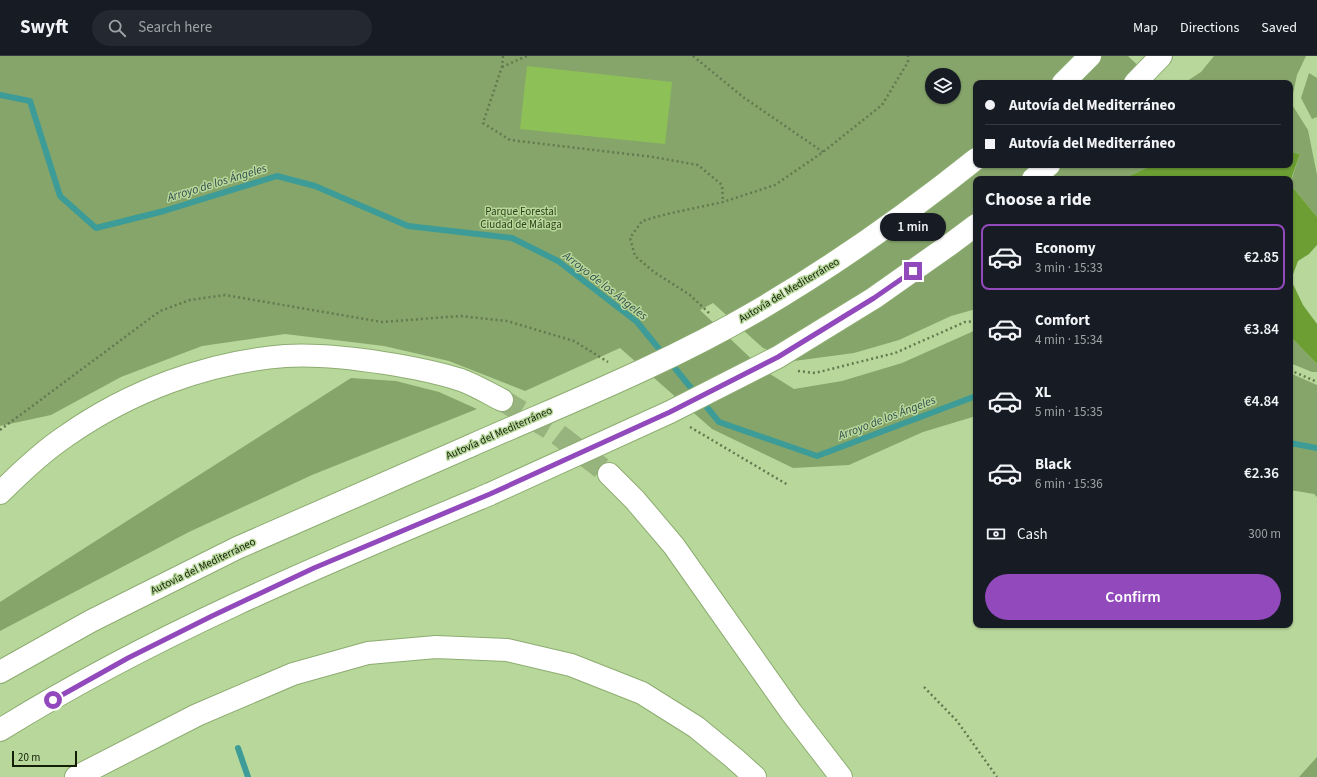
<!DOCTYPE html>
<meta charset="utf-8">
<style>
:root{--surface:#171b24;--page:#242831;--text:#f1f3f6;--muted:#9ea1a6;--line:#363941;--accent:#9249bc}
body{margin:0;font-family:"Source Sans 3",sans-serif;background:var(--page);color:var(--text);height:100vh;display:flex;flex-direction:column;font-size:15px;white-space:nowrap}
*{box-sizing:border-box;margin:0}
p{font-size:13px;color:var(--muted)}
.icon{flex:none;width:22px;height:22px;fill:none;stroke:currentColor;stroke-width:2;stroke-linecap:round;stroke-linejoin:round}
.map{position:relative;flex:1;overflow:hidden}
.drawer{position:absolute;left:973px;top:120px;width:320px;height:452px;display:flex;flex-direction:column;background:var(--surface);border-radius:8px;box-shadow:0 1px 3px #0004}
.drawer>*{flex:none}
.hud{position:absolute;left:973px;top:24px;width:320px;height:88px;border-radius:8px;box-shadow:0 1px 3px #0004;display:grid;align-content:center;height:88px;padding:0 12px;background:var(--surface)}
.controls{position:absolute;left:925px;top:12px;display:grid;gap:8px}
.controls a{display:grid;place-items:center;width:36px;height:36px;border-radius:50%;background:var(--surface);box-shadow:0 1px 3px #0004;font-size:20px}
.scale{position:absolute;left:12px;bottom:10px;width:65px;box-sizing:border-box;padding-left:4px;border:2px solid #141f08;border-top:0;font-size:11px;line-height:14px;white-space:nowrap;color:#141f08;-webkit-text-stroke:3px #b8d89b;paint-order:stroke}
.end{position:absolute;width:18px;height:18px;margin:-9px;border:5px solid #9249bc;background:#fff;box-shadow:0 0 0 2px #fff}
.from{border-radius:50%}
.bubble{position:absolute;height:28px;border-radius:14px;background:var(--surface);box-shadow:0 1px 3px #0004;font-size:13px;font-weight:600;line-height:28px;text-align:center}
.hud b{display:flex;align-items:center;gap:14px;height:38px;font-size:15px}
.hud b+b{border-top:1px solid var(--line)}
.hud i{width:10px;height:10px;background:var(--text)}
ul{padding:0;list-style:none}
li{display:flex;align-items:center;gap:12px;height:66px;margin:0 8px 6px;padding:0 4px;border:2px solid transparent;border-radius:8px}
li div{flex:1}
li b{display:block;font-size:15px}
li em{font-style:normal;font-weight:600}
li.current{border-color:var(--accent)}
li>.icon{width:36px;height:36px;stroke-width:1.5}
h2{padding:0 12px;font-size:18px;line-height:48px}
.pay{display:flex;align-items:center;gap:10px;height:44px;padding:0 12px;font-size:15px}
.pay p{margin-inline-start:auto}
.button{display:flex;gap:8px;margin-top:auto;padding:8px 12px}
.button a{flex:1;height:46px;border-radius:24px;background:var(--accent);color:#fff;font-size:16px;font-weight:600;line-height:46px;text-align:center}
header{display:flex;align-items:center;gap:24px;box-sizing:border-box;height:56px;padding:0 20px;background:var(--surface);border-bottom:1px solid var(--line)}
header strong{font-size:19px}
nav{display:flex;gap:22px;margin-inline-start:auto;font-size:14px}
.search{width:280px;height:36px;background:var(--page);display:flex;align-items:center;gap:10px;box-sizing:border-box;padding:0 14px;border-radius:22px;color:var(--muted);font-size:15px}
.map>svg:first-child{display:block}
.green{fill:#86a56a;fill-rule:evenodd}
.forest{fill:#6c9e33}
.lines{fill:none;stroke-linecap:round;stroke-linejoin:round}
.stream{stroke:#3d9c97;stroke-width:6}
.building{fill:#8dc158}
.motorway-tunnel{stroke:#97b37e;stroke-width:22;stroke-dasharray:22 11;stroke-linecap:butt}
.motorway-casing{stroke:#8dac71;stroke-width:24}
.path{stroke:#63794f;stroke-width:2.5;stroke-dasharray:2 3;stroke-linecap:butt}
.motorway{stroke:#fff;stroke-width:22}
.motorway-bridge-casing{stroke:#8dac71;stroke-width:24;stroke-linecap:butt}
.motorway-bridge{stroke:#fff;stroke-width:22}
.route{stroke:#9249bc;stroke-width:5}
.labels{text-anchor:middle;dominant-baseline:central;stroke-width:3;stroke-linejoin:round;paint-order:stroke}
.park-label{font-size:11px;fill:#2e4218;stroke:#b8d89b}
.street-label{font-size:11px;fill:#141f08;stroke:#b8d89b}
.water-label{font-size:12px;font-style:italic;fill:#304d4b;stroke:#b8d89b}
</style>
<header>
<strong>Swyft</strong>
<div class="search"><svg class="icon" aria-label="search" viewBox="0 0 24 24"><circle cx="10" cy="10" r="6"/><path d="M15 15l6 6"/></svg>Search here</div>
<nav><a>Map</a><a>Directions</a><a>Saved</a></nav>
</header>
<div class="map">
<svg width="1317" height="721" viewBox="0 0 1317 721">
<rect width="100%" height="100%" fill="#b8d89b"/>
<path class="green" d="M 0,0 L 1128,0 L 1156,27 L 976,27 L 976,109 L 1153,109 L 1123,123 L 976,123 L 976,253 L 951,260 L 899,284 L 854,297 L 794,305 L 763,292 L 713,247 L 700,254 L 762,313 L 794,333 L 842,325 L 902,307 L 976,274 L 976,360 L 923,376 L 849,409 L 793,412 L 712,373 L 620,292 L 525,335 L 449,305 L 384,290 L 285,278 L 202,290 L 121,321 L 51,359 L 0,370 ZM 932,19 L 954,19 L 954,41 L 932,41 Z
M 1214,0 L 1306,0 L 1297,19 L 1291,47 L 1308,74 L 1317,119 L 1317,161 L 1290,128 L 1300,98 L 1290,96 L 1290,27 L 1184,27 L 1201,16 Z
M 1309,17 L 1317,22 L 1317,61 L 1312,63 L 1301,42 Z
M 1290,280 L 1317,308 L 1317,316 L 1312,316 L 1290,307 Z
M 1290,317 L 1317,329 L 1317,441 L 1314,438 L 1290,434 Z
M 351,322 L 396,325 L 439,336 L 477,353 L 312,419 L 189,476 L 0,575 L 0,546 Z
M 1317,701 L 1317,721 L 1299,721 Z"/>
<path class="forest" d="M 1290,96 L 1300,98 L 1290,126 L 1290,123 L 1123,123 L 1153,109 L 1290,109 Z
M 1290,128 L 1317,161 L 1317,189 L 1309,198 L 1298,205 L 1291,224 L 1303,249 L 1317,268 L 1317,308 L 1290,280 Z"/>
<g class="lines">
<path class="stream" d="M 0,39 L 30,45 L 60,140 L 96,172 L 164,155 L 277,120 L 315,130 L 408,170 L 512,182 L 558,205 L 637,266 L 719,366 L 817,400 L 976,340
M 1290,387 L 1317,392
M 238,692 L 248,721"/>
</g>
<path class="building" d="M 527,10 L 672,26 L 665,88 L 520,73 Z"/>
<g class="lines">
<path class="motorway-tunnel" d="M 502,344 L 555,376 L 609,418"/>
<defs>
<path id="motorway" d="M 1063,27 L 1090,0
M 1135,27 L 1161,0
M 1033,123 L 1049,109
M 609,418 L 635,444 L 674,490 L 791,656 L 841,721
M 0,437 C 21,416 42,396 66,380 C 130,335 208,306 285,300 C 318,298 352,302 384,307 C 410,311 436,316 461,324 C 475,329 488,337 502,344
M 0,616 L 91,565 L 237,492 L 470,390
M 0,674 C 154,578 323,508 490,438
M 76,721 L 197,659 L 293,618 L 368,597 L 436,591 L 507,594 L 571,609 L 642,637 L 696,671 L 735,703 L 755,721"/>
</defs>
<use href="#motorway" class="motorway-casing"/>
<path class="path" d="M 503,0 L 502,11 L 483,67 L 510,84 L 653,101 L 698,109 L 722,129 L 723,146
M 693,0 L 743,41 L 823,96
M 502,11 L 527,0
M 709,257 L 690,239 L 654,216 L 635,200 L 630,182 L 642,165 L 667,158 L 723,146 L 775,129 L 823,96 L 882,49 L 908,6 L 908,0
M 1290,314 L 1317,326
M 798,315 L 815,317 L 895,297 L 965,266 L 976,265
M 690,371 L 788,429
M 0,374 L 160,255 L 190,244 L 225,239 L 382,266 L 460,260 L 507,265 L 574,285 L 608,306
M 924,631 L 957,665 L 997,721"/>
<use href="#motorway" class="motorway"/>
<defs>
<path id="motorway-bridge" d="M 470,390 C 565,348 664,309 755,256 C 832,211 906,159 976,103
M 490,438 L 670,356 L 778,301 L 874,242 L 952,187 L 976,169"/>
</defs>
<use href="#motorway-bridge" class="motorway-bridge-casing"/>
<use href="#motorway-bridge" class="motorway-bridge"/>
</g>
<g class="lines">
<path class="route" d="M 53,644 L 128,602 L 212,560 L 314,512 L 490,438 L 670,356 L 778,301 L 874,242 L 913,215"/>
</g>
<g class="labels">
<g class="park-label">
<text x="521" y="155">Parque Forestal<tspan x="521" dy="13">Ciudad de Málaga</tspan></text>
</g>
<g class="street-label">
<text transform="translate(789 234) rotate(-31)">Autovía del Mediterráneo</text>
<text transform="translate(499 377) rotate(-24)">Autovía del Mediterráneo</text>
<text transform="translate(203 510) rotate(-26)">Autovía del Mediterráneo</text>
</g>
<g class="water-label">
<text transform="translate(217 127) rotate(-17)">Arroyo de los Ángeles</text>
<text transform="translate(605 230) rotate(38)">Arroyo de los Ángeles</text>
<text transform="translate(887 362) rotate(-21)">Arroyo de los Ángeles</text>
</g>
</g>
</svg>
<div class="controls">
<a><svg class="icon" aria-label="layers" viewBox="0 0 24 24"><path d="M12 4l9 5-9 5-9-5zM3 14l9 5 9-5"/></svg></a>
</div>
<div class="scale">20 m</div>
<i class="end from" style="left:53px;top:644px"></i>
<i class="end" style="left:913px;top:215px"></i>
<div class="bubble" style="left:880px;top:157px;width:66px">1 min</div>
<div class="hud">
<b><i class="from"></i>Autovía del Mediterráneo</b>
<b><i></i>Autovía del Mediterráneo</b>
</div>
<section class="drawer">
<h2>Choose a ride</h2>
<ul>
<li class="current"><svg class="icon" aria-label="car" viewBox="0 0 24 24"><path d="M5 17H2v-5l4-1 3-4h7l3 4 3 1v5h-3M9 17h6M6 11h13"/><circle cx="7" cy="17" r="2"/><circle cx="17" cy="17" r="2"/></svg><div><b>Economy</b><p>3 min · 15:33</p></div><em>€2.85</em></li>
<li><svg class="icon" aria-label="car" viewBox="0 0 24 24"><path d="M5 17H2v-5l4-1 3-4h7l3 4 3 1v5h-3M9 17h6M6 11h13"/><circle cx="7" cy="17" r="2"/><circle cx="17" cy="17" r="2"/></svg><div><b>Comfort</b><p>4 min · 15:34</p></div><em>€3.84</em></li>
<li><svg class="icon" aria-label="car" viewBox="0 0 24 24"><path d="M5 17H2v-5l4-1 3-4h7l3 4 3 1v5h-3M9 17h6M6 11h13"/><circle cx="7" cy="17" r="2"/><circle cx="17" cy="17" r="2"/></svg><div><b>XL</b><p>5 min · 15:35</p></div><em>€4.84</em></li>
<li><svg class="icon" aria-label="car" viewBox="0 0 24 24"><path d="M5 17H2v-5l4-1 3-4h7l3 4 3 1v5h-3M9 17h6M6 11h13"/><circle cx="7" cy="17" r="2"/><circle cx="17" cy="17" r="2"/></svg><div><b>Black</b><p>6 min · 15:36</p></div><em>€2.36</em></li>
</ul>
<div class="pay"><svg class="icon" aria-label="cash" viewBox="0 0 24 24"><path d="M3 7h18v10H3z"/><circle cx="12" cy="12" r="2"/></svg>Cash<p>300 m</p></div>
<div class="button"><a>Confirm</a></div>
</section>
</div>
